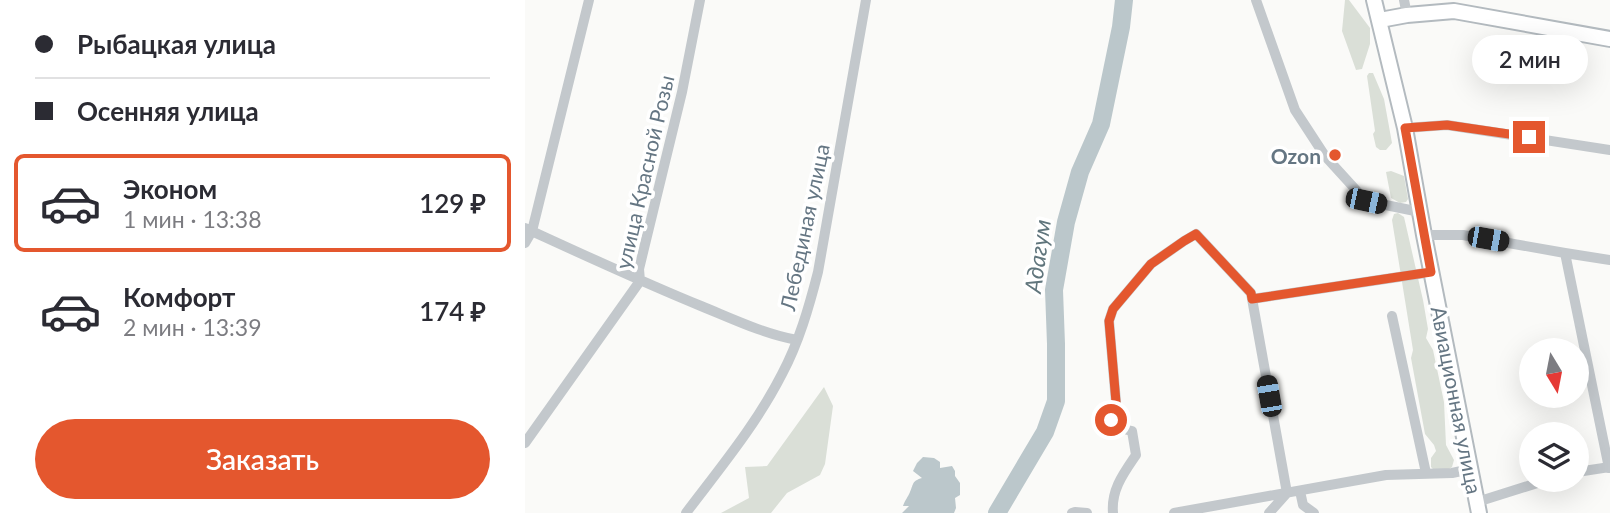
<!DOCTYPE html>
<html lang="ru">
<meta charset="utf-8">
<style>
:root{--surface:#fff;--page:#f7f7f7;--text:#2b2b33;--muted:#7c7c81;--line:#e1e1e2;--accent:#e4572e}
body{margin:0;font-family:Lato,sans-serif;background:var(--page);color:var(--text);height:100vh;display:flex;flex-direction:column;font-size:26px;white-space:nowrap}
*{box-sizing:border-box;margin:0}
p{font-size:23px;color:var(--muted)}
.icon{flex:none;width:38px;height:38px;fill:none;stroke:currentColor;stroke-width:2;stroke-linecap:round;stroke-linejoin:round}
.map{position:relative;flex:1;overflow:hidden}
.drawer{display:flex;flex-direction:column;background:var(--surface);width:525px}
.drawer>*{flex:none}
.guide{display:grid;align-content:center;height:154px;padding:0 35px;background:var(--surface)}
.needle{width:46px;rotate:170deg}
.controls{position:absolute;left:994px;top:338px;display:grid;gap:14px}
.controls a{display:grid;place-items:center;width:70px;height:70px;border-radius:50%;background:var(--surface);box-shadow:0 7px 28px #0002;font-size:35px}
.end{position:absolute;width:32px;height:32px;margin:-16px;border:9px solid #e4572e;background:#fff;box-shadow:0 0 0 4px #fff}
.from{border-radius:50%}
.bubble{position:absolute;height:49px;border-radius:24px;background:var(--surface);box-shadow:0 7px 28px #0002;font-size:23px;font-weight:600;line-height:49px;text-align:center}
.car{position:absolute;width:21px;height:42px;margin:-21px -10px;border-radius:9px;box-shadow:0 0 5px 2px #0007;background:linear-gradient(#222 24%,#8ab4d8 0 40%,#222 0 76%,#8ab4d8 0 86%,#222 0)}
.guide b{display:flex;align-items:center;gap:24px;height:66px;font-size:26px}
.guide b+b{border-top:2px solid var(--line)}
.guide i{width:18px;height:18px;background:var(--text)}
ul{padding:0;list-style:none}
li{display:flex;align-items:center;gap:21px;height:98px;margin:0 14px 10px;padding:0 21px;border:4px solid transparent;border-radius:10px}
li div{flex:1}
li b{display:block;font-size:26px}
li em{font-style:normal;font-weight:600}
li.current{border-color:var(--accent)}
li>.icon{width:63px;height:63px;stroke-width:1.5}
.cta{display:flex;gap:14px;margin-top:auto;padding:14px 35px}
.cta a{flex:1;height:80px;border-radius:42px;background:var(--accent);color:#fff;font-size:28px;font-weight:600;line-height:80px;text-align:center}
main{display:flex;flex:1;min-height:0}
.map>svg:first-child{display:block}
.green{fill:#dadfd7}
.water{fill:#bbc7cb}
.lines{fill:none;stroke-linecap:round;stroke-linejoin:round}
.river{stroke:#bbc7cb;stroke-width:18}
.secondary-casing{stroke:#b3babf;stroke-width:18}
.minor{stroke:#c3c8cc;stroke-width:10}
.secondary{stroke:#fff;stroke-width:14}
.route{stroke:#e4572e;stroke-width:9}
.poi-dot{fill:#e4572e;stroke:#fff;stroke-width:2.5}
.labels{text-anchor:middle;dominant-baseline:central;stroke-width:7;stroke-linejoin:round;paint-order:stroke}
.poi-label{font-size:21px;font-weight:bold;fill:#657683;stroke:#fff;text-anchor:end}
.street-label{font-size:21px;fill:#657683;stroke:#fff}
.water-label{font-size:23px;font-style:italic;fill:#60757c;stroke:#fff}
</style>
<main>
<section class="drawer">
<div class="guide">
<b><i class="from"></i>Рыбацкая улица</b>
<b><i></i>Осенняя улица</b>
</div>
<ul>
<li class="current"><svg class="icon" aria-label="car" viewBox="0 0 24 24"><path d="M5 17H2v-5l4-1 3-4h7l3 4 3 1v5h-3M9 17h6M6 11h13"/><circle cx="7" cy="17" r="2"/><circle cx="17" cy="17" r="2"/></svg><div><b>Эконом</b><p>1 мин · 13:38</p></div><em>129 ₽</em></li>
<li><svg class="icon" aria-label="car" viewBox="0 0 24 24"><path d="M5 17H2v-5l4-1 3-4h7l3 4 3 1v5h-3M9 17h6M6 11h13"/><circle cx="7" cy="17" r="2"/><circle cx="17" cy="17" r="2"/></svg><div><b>Комфорт</b><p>2 мин · 13:39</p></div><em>174 ₽</em></li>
</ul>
<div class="cta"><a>Заказать</a></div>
</section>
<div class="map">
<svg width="1085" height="513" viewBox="0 0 1085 513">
<rect width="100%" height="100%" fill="#fafaf8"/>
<path class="green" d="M 820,0 L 824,0 L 845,28 L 845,44 L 837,69 L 831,70 L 817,31 Z
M 844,73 L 848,73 L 859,99 L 867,143 L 861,150 L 855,150 L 851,147 L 848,134 L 850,131 L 842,76 Z
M 866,171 L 879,176 L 883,199 L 881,202 L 875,203 L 866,198 L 861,172 Z
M 873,213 L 879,217 L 898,300 L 903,329 L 901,338 L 908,350 L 919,402 L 921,445 L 929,460 L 927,467 L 923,470 L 909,470 L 906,467 L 906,458 L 911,451 L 909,445 L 900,434 L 886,358 L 888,350 L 867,220 L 869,214 Z
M 299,387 L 308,406 L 300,464 L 295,475 L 262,493 L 246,513 L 196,513 L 224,498 L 220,467 L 242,466 Z"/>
<path class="water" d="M 398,457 L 409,458 L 415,462 L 415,468 L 427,466 L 430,471 L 430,476 L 435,483 L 435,495 L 430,498 L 431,508 L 429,513 L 377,513 L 384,506 L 378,506 C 380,500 383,497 385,492 C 389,483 387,481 397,478 L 388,471 L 392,463 Z"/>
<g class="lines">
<path class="river" d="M 472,513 L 520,432 L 531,401 L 531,344 L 529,290 L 541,222 L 555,172 L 576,124 L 596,27 L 599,0"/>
<defs>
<path id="secondary" d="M 849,0 L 880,128 L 899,235 L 954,513
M 855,20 L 882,15 L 929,11 L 1085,39"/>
</defs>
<use href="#secondary" class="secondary-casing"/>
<path class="minor" d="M 731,0 L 770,110 L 800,156 L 841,201 L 895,212
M 879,0 L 882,15
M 880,128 L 922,125 L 1085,150
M 0,228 C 59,255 117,282 176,306 C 208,319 239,334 272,340
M 899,235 L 938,235 L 1040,253 L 1085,260
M 0,243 L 7,231 L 64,0
M 1040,253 L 1084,468
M 727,299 L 907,272
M 867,316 L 901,473
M 0,443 L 115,281 L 114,269 L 157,92 L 175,0
M 1052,472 L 1085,467
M 775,491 L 778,505 L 789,513
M 952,502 L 1022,480
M 161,513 C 195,468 231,425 257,374 C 274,342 284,307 293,272 L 341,0
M 547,513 L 550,512 L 562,513
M 588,513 C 586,490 598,474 611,455 L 607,431 L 594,428 L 586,420 L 586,410 L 591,402 L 584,321 L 588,309 L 626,264 L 659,241 L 671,234 L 726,293 L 762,493 L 744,513
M 649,513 L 861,475 L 927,473 L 946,469"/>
<use href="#secondary" class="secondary"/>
</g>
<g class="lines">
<path class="route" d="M 586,420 L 586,410 L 591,402 L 584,321 L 588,309 L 626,264 L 659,241 L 671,234 L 726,293 L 727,299 L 906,272 L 880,128 L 922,125 L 1004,137"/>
</g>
<circle class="poi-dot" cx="810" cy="155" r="7"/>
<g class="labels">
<g class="poi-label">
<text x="796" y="155">Ozon</text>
</g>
<g class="street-label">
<text transform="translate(119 172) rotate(-77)">улица Красной Розы</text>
<text transform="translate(279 227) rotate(-78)">Лебединая улица</text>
<text transform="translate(932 400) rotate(79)">Авиационная улица</text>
</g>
<g class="water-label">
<text transform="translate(512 256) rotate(-82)">Адагум</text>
</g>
</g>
</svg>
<div class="controls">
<a><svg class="needle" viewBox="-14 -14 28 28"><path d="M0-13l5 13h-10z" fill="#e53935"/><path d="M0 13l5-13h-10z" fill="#7c7c81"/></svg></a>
<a><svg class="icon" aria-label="layers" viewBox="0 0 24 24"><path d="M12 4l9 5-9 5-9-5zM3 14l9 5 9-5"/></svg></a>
</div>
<i class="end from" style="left:586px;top:420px"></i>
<i class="end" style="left:1004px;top:137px"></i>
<div class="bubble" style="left:947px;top:35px;width:116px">2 мин</div>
<i class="car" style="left:841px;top:201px;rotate:102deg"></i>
<i class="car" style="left:963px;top:239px;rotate:100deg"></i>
<i class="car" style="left:744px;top:396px;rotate:350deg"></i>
</div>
</main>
